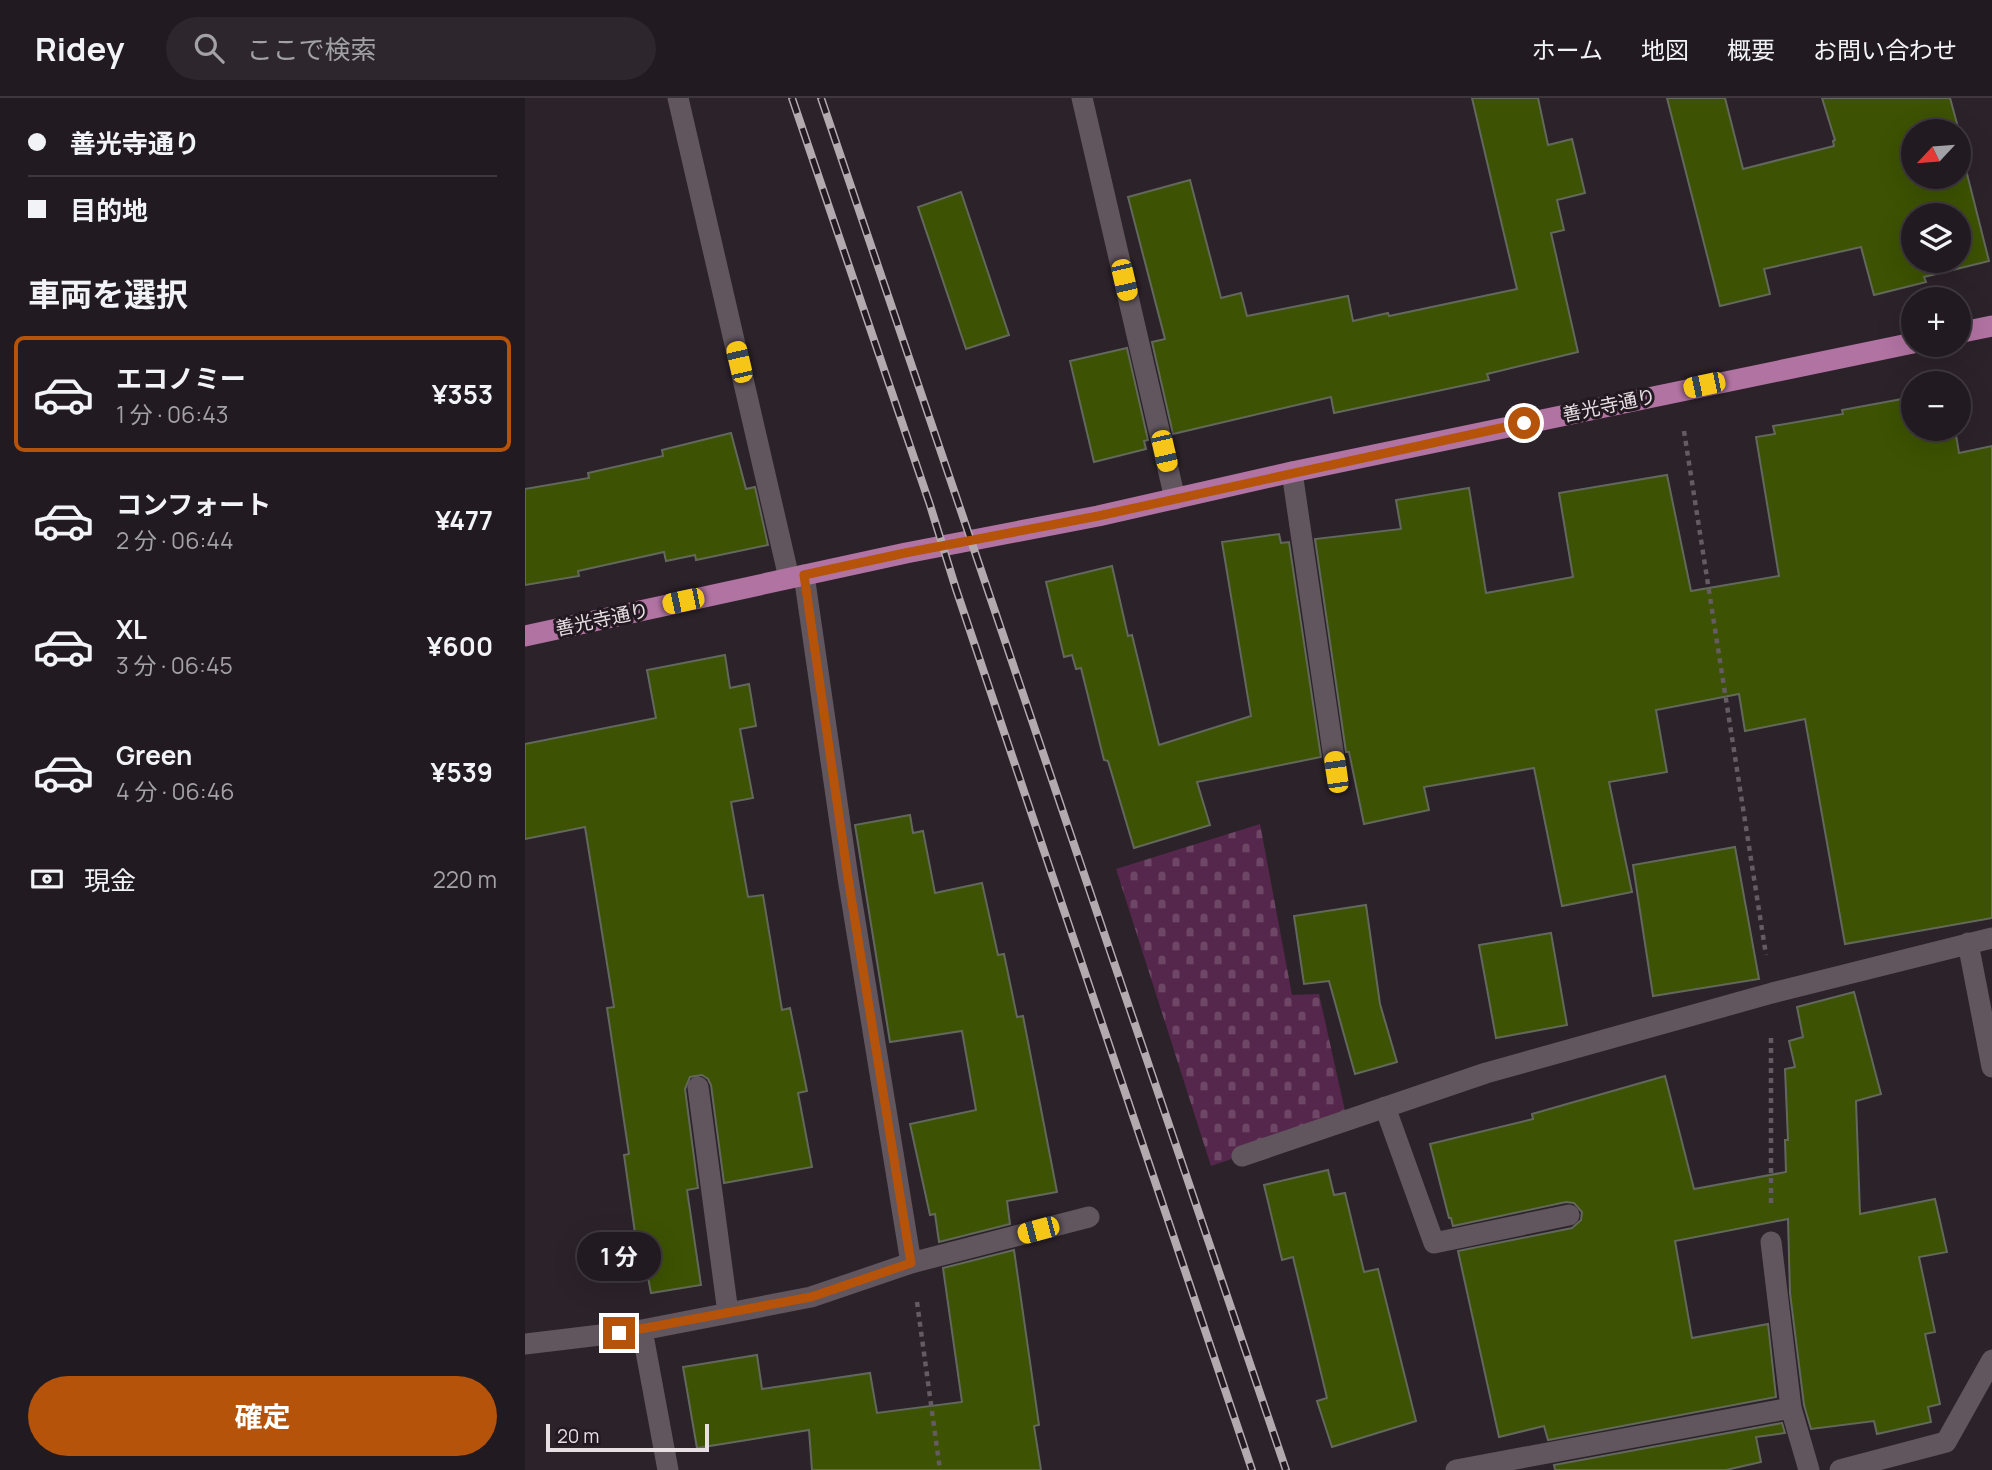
<!DOCTYPE html>
<html lang="ja">
<meta charset="utf-8">
<style>
:root{--surface:#211a20;--page:#2d272d;--text:#f1f3f6;--muted:#a2a1a5;--line:#3e383e;--accent:#b45309}
body{margin:0;font-family:Manrope,"Noto Sans JP",sans-serif;background:var(--page);color:var(--text);height:100vh;display:flex;flex-direction:column;font-size:26px;white-space:nowrap}
*{box-sizing:border-box;margin:0}
p{font-size:23px;color:var(--muted)}
.icon{flex:none;width:38px;height:38px;fill:none;stroke:currentColor;stroke-width:2;stroke-linecap:round;stroke-linejoin:round}
.map{position:relative;flex:1;overflow:hidden}
.drawer{display:flex;flex-direction:column;background:var(--surface);width:525px}
.drawer>*{flex:none}
.guide{display:grid;align-content:center;height:154px;padding:0 28px;background:var(--surface)}
.needle{width:46px;rotate:244deg}
.controls{position:absolute;left:1376px;top:21px;display:grid;gap:14px}
.controls a{display:grid;place-items:center;width:70px;height:70px;border-radius:50%;background:var(--surface);box-shadow:0 7px 28px #0002,0 0 0 2px var(--line);font-size:35px}
.scale{position:absolute;left:21px;bottom:18px;width:163px;box-sizing:border-box;padding-left:7px;border:4px solid #e7dfe4;border-top:0;font-size:19px;line-height:24px;white-space:nowrap;color:#e7dfe4;-webkit-text-stroke:5px #231920;paint-order:stroke}
.end{position:absolute;width:32px;height:32px;margin:-16px;border:9px solid #b45309;background:#fff;box-shadow:0 0 0 4px #fff}
.from{border-radius:50%}
.bubble{position:absolute;height:49px;border-radius:24px;background:var(--surface);box-shadow:0 7px 28px #0002,0 0 0 2px var(--line);font-size:23px;font-weight:700;line-height:49px;text-align:center}
.car{position:absolute;width:21px;height:42px;margin:-21px -10px;border-radius:9px;box-shadow:0 0 5px 2px #0007;background:linear-gradient(#f5c518 24%,#345 0 40%,#f5c518 0 76%,#345 0 86%,#f5c518 0)}
.guide b{display:flex;align-items:center;gap:24px;height:66px;font-size:26px}
.guide b+b{border-top:2px solid var(--line)}
.guide i{width:18px;height:18px;background:var(--text)}
ul{padding:0;list-style:none}
li{display:flex;align-items:center;gap:21px;height:116px;margin:0 14px 10px;padding:0 14px;border:4px solid transparent;border-radius:10px}
li div{flex:1}
li b{display:block;font-size:26px}
li em{font-style:normal;font-weight:700}
li.on{border-color:var(--accent)}
li>.icon{width:63px;height:63px;stroke-width:1.5}
h2{padding:0 28px;font-size:32px;line-height:84px}
.pay{display:flex;align-items:center;gap:18px;height:77px;padding:0 28px;font-size:26px}
.pay p{margin-inline-start:auto}
.cta{display:flex;gap:14px;margin-top:auto;padding:14px 28px}
.cta a{flex:1;height:80px;border-radius:42px;background:var(--accent);color:#fff;font-size:28px;font-weight:700;line-height:80px;text-align:center}
header{display:flex;align-items:center;gap:42px;box-sizing:border-box;height:98px;padding:0 35px;background:var(--surface);border-bottom:2px solid var(--line)}
header strong{font-size:33px}
nav{display:flex;gap:38px;margin-inline-start:auto;font-size:24px}
.search{width:490px;height:63px;background:var(--page);display:flex;align-items:center;gap:18px;box-sizing:border-box;padding:0 24px;border-radius:38px;color:var(--muted);font-size:26px}
main{display:flex;flex:1;min-height:0}
.map>svg:first-child{display:block}
.cemetery{fill:url(#cemetery-stones)}
.building{fill:#3d5202;stroke:#63685c;stroke-width:2;fill-rule:evenodd}
.lines{fill:none;stroke-linecap:round;stroke-linejoin:round}
.path{stroke:#655b62;stroke-width:4.5;stroke-dasharray:5 5;stroke-linecap:butt}
.minor{stroke:#61555e;stroke-width:21}
.major{stroke:#b173a2;stroke-width:21}
.rail-casing{stroke:#b3aab0;stroke-width:8}
.rail{stroke:#231920;stroke-width:5;stroke-dasharray:16;stroke-linecap:butt}
.route{stroke:#b45309;stroke-width:9}
.labels{text-anchor:middle;dominant-baseline:central;stroke-width:6;stroke-linejoin:round;paint-order:stroke}
.street-label{font-size:19px;fill:#e7dfe4;stroke:#231920}
</style>
<header>
<strong>Ridey</strong>
<div class="search"><svg class="icon" aria-label="search" viewBox="0 0 24 24"><circle cx="10" cy="10" r="6"/><path d="M15 15l6 6"/></svg>ここで検索</div>
<nav><a>ホーム</a><a>地図</a><a>概要</a><a>お問い合わせ</a></nav>
</header>
<main>
<section class="drawer">
<div class="guide">
<b><i class="from"></i>善光寺通り</b>
<b><i></i>目的地</b>
</div>
<h2>車両を選択</h2>
<ul>
<li class="on"><svg class="icon" aria-label="car" viewBox="0 0 24 24"><path d="M5 17H2v-5l4-1 3-4h7l3 4 3 1v5h-3M9 17h6M6 11h13"/><circle cx="7" cy="17" r="2"/><circle cx="17" cy="17" r="2"/></svg><div><b>エコノミー</b><p>1 分 · 06:43</p></div><em>¥353</em></li>
<li><svg class="icon" aria-label="car" viewBox="0 0 24 24"><path d="M5 17H2v-5l4-1 3-4h7l3 4 3 1v5h-3M9 17h6M6 11h13"/><circle cx="7" cy="17" r="2"/><circle cx="17" cy="17" r="2"/></svg><div><b>コンフォート</b><p>2 分 · 06:44</p></div><em>¥477</em></li>
<li><svg class="icon" aria-label="car" viewBox="0 0 24 24"><path d="M5 17H2v-5l4-1 3-4h7l3 4 3 1v5h-3M9 17h6M6 11h13"/><circle cx="7" cy="17" r="2"/><circle cx="17" cy="17" r="2"/></svg><div><b>XL</b><p>3 分 · 06:45</p></div><em>¥600</em></li>
<li><svg class="icon" aria-label="car" viewBox="0 0 24 24"><path d="M5 17H2v-5l4-1 3-4h7l3 4 3 1v5h-3M9 17h6M6 11h13"/><circle cx="7" cy="17" r="2"/><circle cx="17" cy="17" r="2"/></svg><div><b>Green</b><p>4 分 · 06:46</p></div><em>¥539</em></li>
</ul>
<div class="pay"><svg class="icon" aria-label="cash" viewBox="0 0 24 24"><path d="M3 7h18v10H3z"/><circle cx="12" cy="12" r="2"/></svg>現金<p>220 m</p></div>
<div class="cta"><a>確定</a></div>
</section>
<div class="map">
<svg width="1467" height="1372" viewBox="0 0 1467 1372">
<defs>
<pattern id="cemetery-stones" width="16" height="16" patternUnits="userSpaceOnUse" patternTransform="scale(1.75)"><rect width="16" height="16" fill="#56274c"/><path d="M2 7V4a2 2 0 0 1 4 0v3zM10 15v-3a2 2 0 0 1 4 0v3z" fill="#6e4666"/></pattern>
</defs>
<rect width="100%" height="100%" fill="#2c222a"/>
<path class="cemetery" d="M 735,726 L 767,897 L 794,896 L 822,1022 L 686,1068 L 591,771 Z"/>
<path class="building" d="M 947,0 L 1013,0 L 1023,47 L 1047,41 L 1060,95 L 1032,102 L 1039,132 L 1026,135 L 1053,254 L 962,276 L 964,282 L 809,315 L 806,299 L 648,336 L 627,244 L 640,241 L 603,99 L 665,82 L 696,200 L 716,195 L 722,218 L 823,198 L 828,223 L 863,215 L 864,218 L 992,191 Z
M 1142,0 L 1200,0 L 1218,71 L 1309,48 L 1308,43 L 1310,42 L 1297,0 L 1425,0 L 1440,55 L 1437,56 L 1464,163 L 1399,179 L 1401,184 L 1349,197 L 1336,149 L 1239,171 L 1245,196 L 1195,208 ZM 1388,33 L 1433,33 L 1433,79 L 1388,79 ZM 1388,117 L 1433,117 L 1433,163 L 1388,163 Z
M 436,94 L 484,237 L 441,251 L 393,109 Z
M 602,250 L 623,342 L 619,343 L 621,351 L 569,364 L 545,263 Z
M 1388,299 L 1388,331 L 1430,331 L 1434,355 L 1467,348 L 1467,820 L 1320,846 L 1280,621 L 1220,633 L 1214,596 L 1131,612 L 1142,674 L 1084,684 L 1107,794 L 1037,808 L 1009,670 L 899,689 L 904,712 L 839,726 L 824,654 L 821,654 L 790,441 L 876,431 L 871,402 L 944,390 L 961,495 L 1048,479 L 1034,395 L 1142,377 L 1166,493 L 1254,478 L 1231,339 L 1250,336 L 1248,328 L 1318,316 L 1317,312 Z
M 206,335 L 221,391 L 230,389 L 243,447 L 171,462 L 170,457 L 141,463 L 139,454 L 53,473 L 54,478 L 0,487 L 0,391 L 64,380 L 63,375 L 138,358 L 137,352 Z
M 754,436 L 756,445 L 764,444 L 796,659 L 672,684 L 685,727 L 609,750 L 583,663 L 579,662 L 556,570 L 551,571 L 547,557 L 539,559 L 521,484 L 587,468 L 603,538 L 607,537 L 634,647 L 726,618 L 697,444 Z
M 200,557 L 205,590 L 224,586 L 231,628 L 215,631 L 228,700 L 206,704 L 223,799 L 238,797 L 257,912 L 265,910 L 282,993 L 273,995 L 287,1069 L 199,1085 L 186,987 L 183,981 L 177,977 L 165,979 L 160,991 L 173,1090 L 162,1092 L 176,1187 L 126,1195 L 122,1174 L 117,1174 L 110,1135 L 99,1057 L 104,1056 L 82,910 L 89,909 L 60,729 L 0,741 L 0,646 L 131,620 L 122,572 Z
M 385,717 L 388,735 L 398,733 L 410,795 L 457,785 L 473,857 L 479,856 L 492,919 L 498,918 L 532,1094 L 482,1103 L 485,1126 L 414,1144 L 410,1116 L 405,1117 L 385,1026 L 451,1012 L 437,933 L 365,944 L 330,727 Z
M 1210,749 L 1234,881 L 1128,898 L 1108,767 Z
M 841,807 L 855,906 L 872,964 L 830,976 L 804,883 L 779,886 L 769,818 Z
M 1026,835 L 1042,927 L 971,940 L 954,847 Z
M 1329,894 L 1356,996 L 1331,1003 L 1335,1116 L 1410,1101 L 1422,1154 L 1394,1159 L 1410,1234 L 1400,1236 L 1415,1306 L 1403,1309 L 1406,1324 L 1352,1336 L 1349,1323 L 1286,1331 L 1279,1307 L 1265,1195 L 1263,1121 L 1150,1143 L 1167,1240 L 1243,1226 L 1251,1299 L 1023,1342 L 1019,1328 L 974,1339 L 933,1153 L 1047,1130 L 1056,1122 L 1057,1114 L 1049,1105 L 1041,1104 L 928,1128 L 926,1120 L 924,1120 L 905,1046 L 1008,1021 L 1007,1016 L 1140,978 L 1169,1091 L 1261,1074 L 1260,1042 L 1263,1042 L 1260,971 L 1270,969 L 1264,943 L 1278,939 L 1272,909 Z
M 803,1072 L 809,1097 L 820,1095 L 839,1174 L 853,1171 L 891,1323 L 807,1349 L 792,1303 L 802,1300 L 768,1159 L 757,1162 L 739,1087 Z
M 489,1152 L 514,1327 L 509,1328 L 516,1372 L 287,1372 L 284,1332 L 172,1350 L 158,1269 L 232,1257 L 237,1291 L 345,1275 L 352,1315 L 437,1304 L 418,1170 Z
M 1257,1325 L 1260,1335 L 1231,1339 L 1236,1364 L 1201,1372 L 1030,1372 L 1029,1367 Z"/>
<g class="lines">
<path class="path" d="M 1159,333 L 1241,857
M 1246,1105 L 1246,935
M 392,1204 L 415,1372"/>
<path class="minor" d="M 153,0 L 264,480
M 557,0 L 650,401
M 767,374 L 811,674
M 279,477 L 323,780 L 386,1165
M 1443,845 L 1467,969
M 173,989 L 203,1215
M 860,1009 L 909,1145 L 1044,1117
M 717,1058 L 961,975 L 1247,895 L 1467,840
M 1246,1144 L 1266,1310 L 1284,1372
M 117,1232 L 286,1199 L 386,1165 L 564,1119
M 0,1246 L 117,1232 L 143,1372
M 931,1372 L 1266,1310
M 1315,1372 L 1421,1344 L 1467,1262"/>
<path class="major" d="M 1433,235 L 1467,228
M 0,538 L 381,455 L 573,418 L 767,374 L 1388,245"/>
<defs>
<path id="rail" d="M 267,0 L 405,407 L 431,491 L 727,1372
M 296,0 L 761,1372"/>
</defs>
<use href="#rail" class="rail-casing"/>
<use href="#rail" class="rail"/>
</g>
<g class="lines">
<path class="route" d="M 94,1235 L 286,1199 L 386,1165 L 323,780 L 279,477 L 380,455 L 573,418 L 999,325"/>
</g>
<g class="labels">
<g class="street-label">
<text transform="translate(1084 307) rotate(-12)">善光寺通り</text>
<text transform="translate(77 521) rotate(-12)">善光寺通り</text>
</g>
</g>
</svg>
<div class="controls">
<a><svg class="needle" viewBox="-14 -14 28 28"><path d="M0-13l5 13h-10z" fill="#e53935"/><path d="M0 13l5-13h-10z" fill="#a2a1a5"/></svg></a>
<a><svg class="icon" aria-label="layers" viewBox="0 0 24 24"><path d="M12 4l9 5-9 5-9-5zM3 14l9 5 9-5"/></svg></a>
<a>+</a>
<a>−</a>
</div>
<div class="scale">20 m</div>
<i class="end from" style="left:999px;top:325px"></i>
<i class="end" style="left:94px;top:1235px"></i>
<div class="bubble" style="left:52px;top:1134px;width:84px">1 分</div>
<i class="car" style="left:599px;top:182px;rotate:167deg"></i>
<i class="car" style="left:214px;top:264px;rotate:347deg"></i>
<i class="car" style="left:1179px;top:287px;rotate:258deg"></i>
<i class="car" style="left:639px;top:353px;rotate:167deg"></i>
<i class="car" style="left:158px;top:503px;rotate:258deg"></i>
<i class="car" style="left:811px;top:674px;rotate:352deg"></i>
<i class="car" style="left:513px;top:1132px;rotate:255deg"></i>
</div>
</main>
